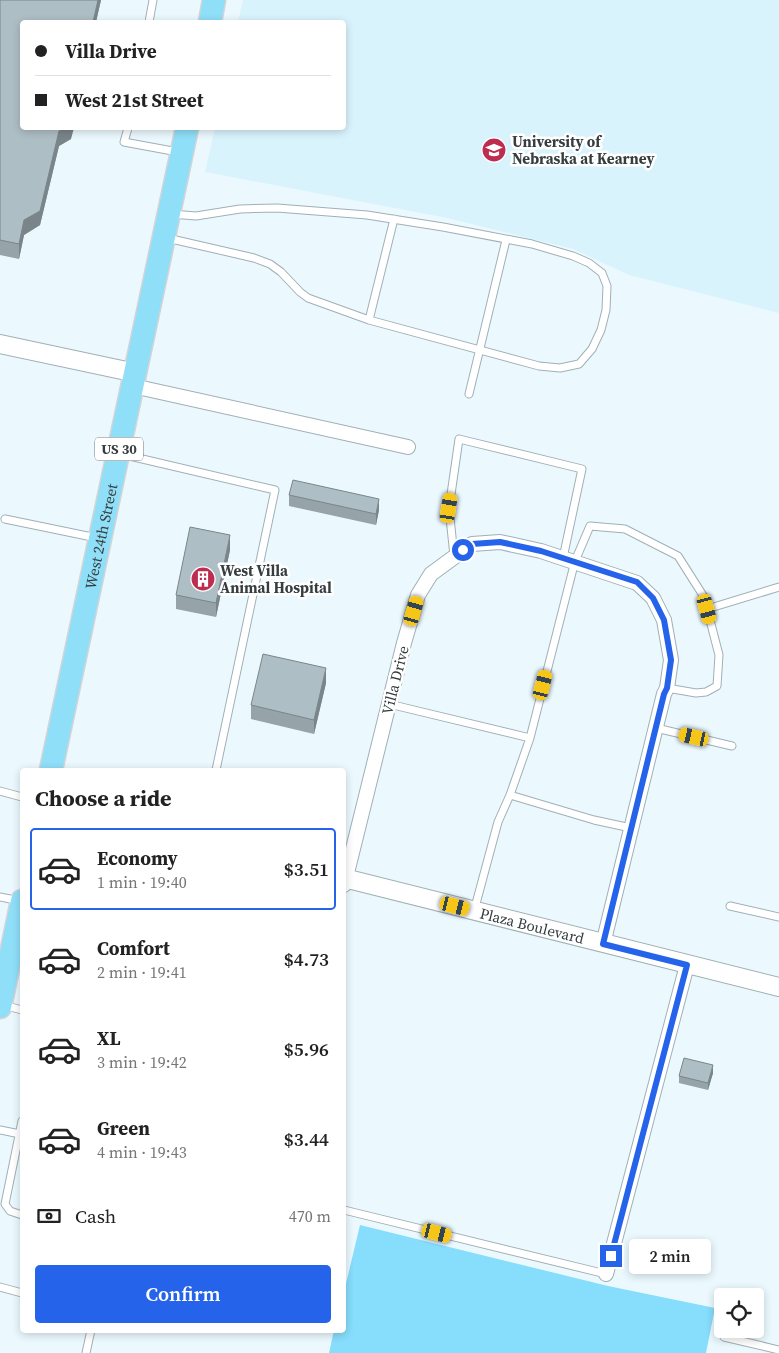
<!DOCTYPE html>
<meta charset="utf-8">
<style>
:root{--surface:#fff;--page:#f2f2f2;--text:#222;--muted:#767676;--line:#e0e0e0;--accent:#2563eb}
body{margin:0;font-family:"Source Serif 4",serif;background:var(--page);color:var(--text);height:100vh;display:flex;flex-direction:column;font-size:19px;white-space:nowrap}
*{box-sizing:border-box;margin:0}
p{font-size:16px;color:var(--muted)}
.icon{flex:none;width:28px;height:28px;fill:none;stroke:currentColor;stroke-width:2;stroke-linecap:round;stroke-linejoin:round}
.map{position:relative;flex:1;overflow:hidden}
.side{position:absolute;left:20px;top:768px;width:326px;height:565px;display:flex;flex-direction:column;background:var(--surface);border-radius:5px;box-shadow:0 2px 8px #0003}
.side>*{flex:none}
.top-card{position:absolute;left:20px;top:20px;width:326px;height:110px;border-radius:5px;box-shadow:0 2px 8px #0003;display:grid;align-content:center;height:110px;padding:0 15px;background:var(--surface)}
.tools{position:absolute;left:714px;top:1288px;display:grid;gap:10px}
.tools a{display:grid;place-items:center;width:50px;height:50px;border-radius:5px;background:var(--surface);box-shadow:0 2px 8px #0003;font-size:25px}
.end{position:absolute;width:22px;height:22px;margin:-11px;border:6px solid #2563eb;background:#fff;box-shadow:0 0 0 2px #fff}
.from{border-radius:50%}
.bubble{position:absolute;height:35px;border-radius:5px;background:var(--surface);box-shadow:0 2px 8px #0003;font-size:16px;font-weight:600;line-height:35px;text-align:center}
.car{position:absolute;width:15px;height:30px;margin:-15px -8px;border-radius:6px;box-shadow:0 0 4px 1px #0007;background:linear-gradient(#f5c518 24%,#345 0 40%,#f5c518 0 76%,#345 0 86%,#f5c518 0)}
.top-card b{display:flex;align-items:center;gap:18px;height:48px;font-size:19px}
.top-card b+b{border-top:1px solid var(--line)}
.top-card i{width:12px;height:12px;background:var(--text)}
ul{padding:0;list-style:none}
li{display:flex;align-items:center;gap:15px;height:82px;margin:0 10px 8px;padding:0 5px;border:2px solid transparent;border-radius:5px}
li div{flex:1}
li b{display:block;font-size:19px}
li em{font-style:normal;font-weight:600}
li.active{border-color:var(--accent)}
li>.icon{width:45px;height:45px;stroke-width:1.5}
h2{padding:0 15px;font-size:22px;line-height:60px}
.pay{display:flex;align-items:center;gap:12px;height:55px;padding:0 15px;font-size:19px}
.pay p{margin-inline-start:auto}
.button{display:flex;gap:10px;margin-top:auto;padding:10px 15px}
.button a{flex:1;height:58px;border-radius:5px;background:var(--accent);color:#fff;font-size:20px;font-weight:600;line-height:58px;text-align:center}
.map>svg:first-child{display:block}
.built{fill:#d9f3fd}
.green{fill:#86ddfc}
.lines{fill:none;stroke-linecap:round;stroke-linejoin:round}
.service-casing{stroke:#a0b0b6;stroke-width:9}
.minor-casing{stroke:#a0b0b6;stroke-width:16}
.tertiary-casing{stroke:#a0b0b6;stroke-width:20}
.primary-casing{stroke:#d3d4d5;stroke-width:25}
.service{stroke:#fff;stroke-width:7}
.minor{stroke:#fff;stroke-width:14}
.tertiary{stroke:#fff;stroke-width:18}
.primary{stroke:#8fdff8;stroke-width:22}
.wall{fill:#96a3a9}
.shaded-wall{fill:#7a858a}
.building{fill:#aebec5;stroke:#7a858a}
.route{stroke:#2563eb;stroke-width:6}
.labels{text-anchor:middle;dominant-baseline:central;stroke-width:5;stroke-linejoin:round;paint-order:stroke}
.shield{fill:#fff;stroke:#727779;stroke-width:1}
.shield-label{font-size:14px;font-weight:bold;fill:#363d3f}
.poi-label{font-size:15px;font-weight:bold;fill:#363d3f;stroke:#fff;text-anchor:start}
.street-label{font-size:15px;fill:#363d3f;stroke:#fff}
</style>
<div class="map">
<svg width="779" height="1353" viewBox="0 0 779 1353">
<rect width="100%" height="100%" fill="#ebf9fe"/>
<path class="built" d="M 243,0 L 779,0 L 779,313 L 629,275 L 573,249 L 447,218 L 205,172 L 215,128 L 344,128 L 344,22 L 238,22 Z"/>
<path class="green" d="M 360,1225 L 608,1286 L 715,1308 L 706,1353 L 329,1353 L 334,1330 L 344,1330 L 344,1292 Z"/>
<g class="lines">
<defs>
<path id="service" d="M 149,22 L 153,0
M 128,128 L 124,142 L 178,152
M 171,214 L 196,216 L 240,209 L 277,208 L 367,215 L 443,227 L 532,244 L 573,256 L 589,263 L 602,273 L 607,286 L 606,310 L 601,330 L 592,349 L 579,364 L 560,368 L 539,366 L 369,320 L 394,219
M 167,238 L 254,258 L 270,264 L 281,272 L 300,292 L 308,298 L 369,320
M 469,394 L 506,240
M 121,454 L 275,490 L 216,770
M 5,519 L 97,538
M 454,556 L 449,508 L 459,439 L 582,469 L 563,558
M 707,609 L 779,587
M 389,704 L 530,738
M 656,728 L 732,746
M 0,791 L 22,797
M 510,795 L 594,820 L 631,828
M 0,897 L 20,901
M 730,906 L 779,917
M 474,911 L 498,822 L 510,795 L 530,738 L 575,561 L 590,526 L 625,529 L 678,556 L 704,597 L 719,655 L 717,686 L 706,692 L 696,693 L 667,688
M 3,1005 L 22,1010
M 22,1121 L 5,1204 L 10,1211 L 22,1215
M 0,1130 L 20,1134
M 344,1210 L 606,1274
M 0,1287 L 22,1293
M 724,1337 L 779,1350
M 86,1353 L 91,1330"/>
<path id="minor" d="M 133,386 L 408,447
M 344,885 L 404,643 L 418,595 L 431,574 L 472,544 L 500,542 L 541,551 L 637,583 L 653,598 L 664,620 L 671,660 L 667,688 L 664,694 L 603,944
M 606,1274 L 687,965"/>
<g id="tertiary">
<path d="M 0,344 L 136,373"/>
<path id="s1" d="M 344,878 L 779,987"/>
</g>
<g id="primary">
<path d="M 210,22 L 214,0"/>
<path id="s2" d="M 51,770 L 187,128"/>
<path d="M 0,1007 L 22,901"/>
</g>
</defs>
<use href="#service" class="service-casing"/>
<use href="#minor" class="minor-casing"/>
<use href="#tertiary" class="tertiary-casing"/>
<use href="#primary" class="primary-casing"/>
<use href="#service" class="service"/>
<use href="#minor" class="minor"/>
<use href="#tertiary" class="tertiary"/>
<use href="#primary" class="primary"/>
</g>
<path class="wall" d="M 0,0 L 101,0 L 96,22 L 22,22 L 71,139 L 59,146 L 40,225 L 24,235 L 19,259 L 0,255 Z
M 289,495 L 379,510 L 376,525 L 289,506 Z
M 230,550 L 216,617 L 176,609 L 176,595 Z
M 326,683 L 314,734 L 251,719 L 251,705 Z
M 713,1073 L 708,1090 L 679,1083 L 679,1076 Z"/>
<path class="shaded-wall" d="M 98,0 L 101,0 L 96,22 L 93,22 Z
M 66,128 L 74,128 L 71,139 L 59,146 L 40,225 L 24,235 L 19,259 L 19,244 L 24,220 L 59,131 Z
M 379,499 L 379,510 L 376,525 L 376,514 Z
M 230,535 L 230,550 L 216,617 L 216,603 Z
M 326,668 L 326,683 L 314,734 L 314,720 Z
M 713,1065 L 713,1073 L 708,1090 L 708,1083 Z"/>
<path class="building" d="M 0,0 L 98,0 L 93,22 L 22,22 L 22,128 L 66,128 L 59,131 L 40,211 L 24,220 L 19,244 L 0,240 Z
M 293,480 L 379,499 L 376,514 L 289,495 Z
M 190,527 L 230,535 L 216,603 L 176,595 Z
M 263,654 L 326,668 L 314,720 L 251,705 Z
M 684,1058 L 713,1065 L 708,1083 L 679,1076 Z"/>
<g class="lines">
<path class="route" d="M 463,550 L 472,544 L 500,542 L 541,551 L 637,582 L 653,598 L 664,620 L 671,660 L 667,688 L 664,694 L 603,944 L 687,965 L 611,1256"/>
</g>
<defs>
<symbol id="university-disc" viewBox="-11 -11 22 22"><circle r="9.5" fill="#bd2d4f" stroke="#fff"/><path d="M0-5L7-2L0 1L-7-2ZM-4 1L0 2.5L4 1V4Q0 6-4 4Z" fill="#fff"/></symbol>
<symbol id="building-disc" viewBox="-11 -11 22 22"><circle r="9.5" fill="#bd2d4f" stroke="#fff"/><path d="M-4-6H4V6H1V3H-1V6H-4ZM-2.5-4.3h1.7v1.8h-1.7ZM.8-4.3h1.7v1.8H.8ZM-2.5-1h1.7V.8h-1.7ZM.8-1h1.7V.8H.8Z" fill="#fff"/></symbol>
</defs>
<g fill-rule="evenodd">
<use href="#university-disc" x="480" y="136" width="28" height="28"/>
<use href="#building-disc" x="189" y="565" width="28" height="28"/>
</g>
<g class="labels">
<rect class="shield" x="95" y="437.5" width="48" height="23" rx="4"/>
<g class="shield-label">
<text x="119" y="449">US 30</text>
</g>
<g class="poi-label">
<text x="512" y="141">University of<tspan x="512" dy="17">Nebraska at Kearney</tspan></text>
<text x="220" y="570">West Villa<tspan x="220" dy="17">Animal Hospital</tspan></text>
</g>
<g class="street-label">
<text stroke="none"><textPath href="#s2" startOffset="239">West 24th Street</textPath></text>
<text transform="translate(395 680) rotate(-76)">Villa Drive</text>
<text stroke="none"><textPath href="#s1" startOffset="194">Plaza Boulevard</textPath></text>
</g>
</g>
</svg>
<div class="tools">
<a><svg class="icon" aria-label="locate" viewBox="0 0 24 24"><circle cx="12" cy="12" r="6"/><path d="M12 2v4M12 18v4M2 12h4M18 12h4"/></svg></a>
</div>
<i class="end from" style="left:463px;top:550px"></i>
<i class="end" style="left:611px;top:1256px"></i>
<div class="bubble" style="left:629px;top:1239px;width:82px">2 min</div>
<i class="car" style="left:449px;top:508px;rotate:9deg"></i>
<i class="car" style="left:707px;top:609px;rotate:165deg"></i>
<i class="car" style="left:414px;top:611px;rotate:16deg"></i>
<i class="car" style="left:543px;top:685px;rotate:14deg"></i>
<i class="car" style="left:694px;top:737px;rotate:283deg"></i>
<i class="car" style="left:455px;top:906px;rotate:104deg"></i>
<i class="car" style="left:437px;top:1233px;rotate:104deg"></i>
<div class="top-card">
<b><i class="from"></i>Villa Drive</b>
<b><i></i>West 21st Street</b>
</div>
<section class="side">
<h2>Choose a ride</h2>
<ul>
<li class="active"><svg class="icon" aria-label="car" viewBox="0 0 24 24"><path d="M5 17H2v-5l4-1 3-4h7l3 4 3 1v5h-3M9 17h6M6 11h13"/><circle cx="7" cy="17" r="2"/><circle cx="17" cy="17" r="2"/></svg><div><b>Economy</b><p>1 min · 19:40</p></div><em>$3.51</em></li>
<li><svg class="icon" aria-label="car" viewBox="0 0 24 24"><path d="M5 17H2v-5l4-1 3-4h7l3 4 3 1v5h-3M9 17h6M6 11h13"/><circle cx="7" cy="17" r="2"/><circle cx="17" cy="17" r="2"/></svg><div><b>Comfort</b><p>2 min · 19:41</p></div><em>$4.73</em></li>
<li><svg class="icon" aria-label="car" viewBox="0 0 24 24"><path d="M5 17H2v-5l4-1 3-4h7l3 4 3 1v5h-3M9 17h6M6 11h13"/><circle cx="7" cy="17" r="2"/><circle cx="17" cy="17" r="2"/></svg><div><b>XL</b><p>3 min · 19:42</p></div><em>$5.96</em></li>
<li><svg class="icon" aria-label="car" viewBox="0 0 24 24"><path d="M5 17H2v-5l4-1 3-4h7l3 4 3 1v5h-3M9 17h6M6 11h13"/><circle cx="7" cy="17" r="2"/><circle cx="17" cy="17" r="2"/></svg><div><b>Green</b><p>4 min · 19:43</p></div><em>$3.44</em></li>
</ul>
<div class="pay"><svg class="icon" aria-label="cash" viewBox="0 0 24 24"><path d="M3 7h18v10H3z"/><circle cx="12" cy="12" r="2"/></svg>Cash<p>470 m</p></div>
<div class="button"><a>Confirm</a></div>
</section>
</div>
